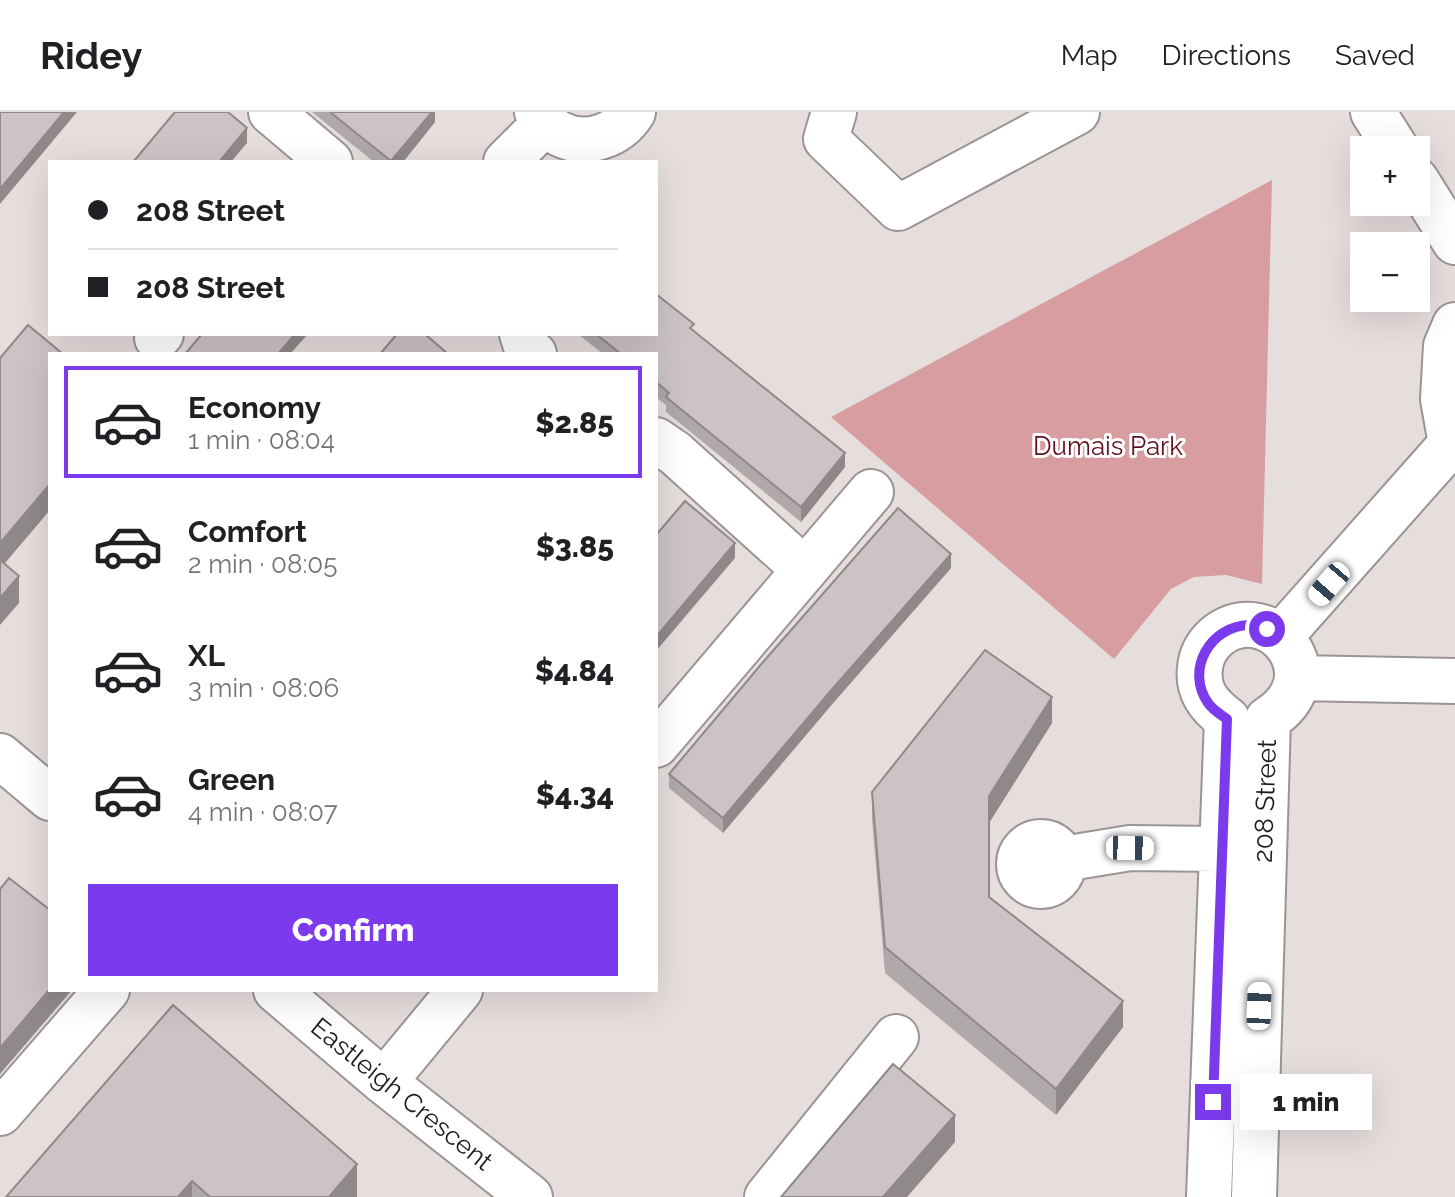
<!DOCTYPE html>
<meta charset="utf-8">
<style>
:root{--surface:#fff;--page:#f2f2f2;--text:#202124;--muted:#757577;--line:#e0e0e0;--accent:#7c3aed}
body{margin:0;font-family:Raleway,sans-serif;background:var(--page);color:var(--text);height:100vh;display:flex;flex-direction:column;font-size:30px;white-space:nowrap}
*{box-sizing:border-box;margin:0}
p{font-size:26px;color:var(--muted)}
.icon{flex:none;width:44px;height:44px;fill:none;stroke:currentColor;stroke-width:2;stroke-linecap:round;stroke-linejoin:round}
.map{position:relative;flex:1;overflow:hidden}
.details{position:absolute;left:48px;top:240px;width:610px;height:640px;display:flex;flex-direction:column;background:var(--surface);border-radius:0px;box-shadow:0 8px 32px #0002}
.details>*{flex:none}
.guide{position:absolute;left:48px;top:48px;width:610px;height:176px;border-radius:0px;box-shadow:0 8px 32px #0002;display:grid;align-content:center;height:176px;padding:0 40px;background:var(--surface)}
.fabs{position:absolute;left:1350px;top:24px;display:grid;gap:16px}
.fabs a{display:grid;place-items:center;width:80px;height:80px;border-radius:0px;background:var(--surface);box-shadow:0 8px 32px #0002;font-size:40px}
.end{position:absolute;width:36px;height:36px;margin:-18px;border:10px solid #7c3aed;background:#fff;box-shadow:0 0 0 4px #fff}
.from{border-radius:50%}
.bubble{position:absolute;height:56px;border-radius:0px;background:var(--surface);box-shadow:0 8px 32px #0002;font-size:26px;font-weight:800;line-height:56px;text-align:center}
.car{position:absolute;width:24px;height:48px;margin:-24px -12px;border-radius:10px;box-shadow:0 0 6px 2px #0007;background:linear-gradient(#fff 24%,#345 0 40%,#fff 0 76%,#345 0 86%,#fff 0)}
.guide b{display:flex;align-items:center;gap:28px;height:76px;font-size:30px}
.guide b+b{border-top:2px solid var(--line)}
.guide i{width:20px;height:20px;background:var(--text)}
ul{padding:14px 0 0;list-style:none}
li{display:flex;align-items:center;gap:24px;height:112px;margin:0 16px 12px;padding:0 24px;border:4px solid transparent;border-radius:0px}
li div{flex:1}
li b{display:block;font-size:30px}
li em{font-style:normal;font-weight:800}
li.on{border-color:var(--accent)}
li>.icon{width:72px;height:72px;stroke-width:1.5}
.button{display:flex;gap:16px;margin-top:auto;padding:16px 40px}
.button a{flex:1;height:92px;border-radius:0px;background:var(--accent);color:#fff;font-size:32px;font-weight:800;line-height:92px;text-align:center}
header{display:flex;align-items:center;gap:48px;box-sizing:border-box;height:112px;padding:0 40px;background:var(--surface);border-bottom:2px solid var(--line)}
header strong{font-size:38px}
nav{display:flex;gap:44px;margin-inline-start:auto;font-size:28px}
.map>svg:first-child{display:block}
.green{fill:#d89da1}
.lines{fill:none;stroke-linecap:round;stroke-linejoin:round}
.minor-casing{stroke:#9c9494;stroke-width:48}
.minor{stroke:#fff;stroke-width:44}
.wall{fill:#afa9a9}
.shaded-wall{fill:#8f8989}
.building{fill:#ccc4c4;stroke:#8f8989;stroke-width:2}
.route{stroke:#7c3aed;stroke-width:10}
.labels{text-anchor:middle;dominant-baseline:central;stroke-width:6;stroke-linejoin:round;paint-order:stroke}
.park-label{font-size:26px;fill:#610f21;stroke:#fff}
.street-label{font-size:26px;fill:#1e1b1b;stroke:#fff}
</style>
<header>
<strong>Ridey</strong>
<nav><a>Map</a><a>Directions</a><a>Saved</a></nav>
</header>
<div class="map">
<svg width="1455" height="1085" viewBox="0 0 1455 1085">
<rect width="100%" height="100%" fill="#e6dddd"/>
<path class="green" d="M 1272,68 L 1262,472 L 1226,463 L 1194,465 L 1171,477 L 1114,547 L 831,305 Z"/>
<g class="lines">
<defs>
<path id="minor" d="M 271,0 L 330,50
M 537,0 C 543,9 550,17 560,22 C 586,35 618,24 633,0
M 834,0 L 826,27 L 898,96 L 1077,0
M 1373,0 L 1397,38
M 506,50 L 545,11
M 1416,68 L 1455,130
M 522,222 L 527,237 L 534,242
M 157,226 L 161,222
M 656,328 L 675,341 L 805,458
M 1451,332 L 1443,287 L 1446,234 L 1455,213
M 1280,525 L 1451,332
M 1297,566 L 1455,569
M 656,633 L 871,380
M 0,644 L 50,686
M1019 752a22 22 0 1 1 44 0a22 22 0 1 1-44 0Z
M 1063,747 L 1130,736 L 1222,737
M 276,878 L 384,970 L 530,1085
M 384,970 L 460,878
M 0,1001 L 107,878
M 767,1085 L 896,925
M 1209,1085 L 1227,607 C 1209,594 1197,579 1200,556 C 1201,543 1208,532 1217,524 C 1270,483 1336,565 1268,607 L 1254,1085"/>
</defs>
<use href="#minor" class="minor-casing"/>
<use href="#minor" class="minor"/>
</g>
<path class="wall" d="M 312,0 L 435,0 L 435,10 L 403,50 L 374,50 Z
M 694,219 L 845,355 L 801,410 L 666,300 L 666,293 L 656,285 L 656,242 L 603,242 L 578,222 L 656,222 Z
M 951,456 L 834,590 L 723,721 L 669,676 L 669,662 Z
M 1052,611 L 989,711 L 989,785 L 1123,915 L 1056,1003 L 885,861 L 872,707 L 872,680 Z
M 173,893 L 357,1085 L 6,1085 Z"/>
<path class="shaded-wall" d="M 64,0 L 77,0 L 0,92 L 0,77 Z
M 432,0 L 435,0 L 435,10 L 403,50 L 391,50 Z
M 247,16 L 247,31 L 231,50 L 219,50 Z
M 295,222 L 308,222 L 290,242 L 278,242 Z
M 845,341 L 845,355 L 801,410 L 801,395 Z
M 50,372 L 50,398 L 0,457 L 0,431 Z
M 735,431 L 735,446 L 656,539 L 656,525 Z
M 951,442 L 951,456 L 834,590 L 723,721 L 723,706 L 834,575 Z
M 19,464 L 19,491 L 0,513 L 0,486 Z
M 1052,585 L 1052,611 L 989,711 L 989,684 Z
M 50,878 L 72,878 L 0,962 L 0,936 Z
M 1123,889 L 1123,915 L 1056,1003 L 1056,977 Z
M 955,1003 L 955,1030 L 907,1085 L 883,1085 Z
M 357,1052 L 357,1085 L 329,1085 Z
M 192,1069 L 192,1085 L 178,1085 Z"/>
<path class="building" d="M 0,0 L 64,0 L 0,77 Z
M 175,0 L 228,0 L 247,16 L 219,50 L 133,50 Z
M 330,0 L 432,0 L 391,49 Z
M 656,182 L 694,212 L 690,216 L 845,341 L 801,395 L 666,285 L 669,281 L 656,270 L 656,242 L 621,242 L 596,222 L 656,222 Z
M 28,213 L 63,242 L 50,242 L 50,372 L 0,431 L 0,246 Z
M 202,222 L 295,222 L 278,242 L 185,242 Z
M 397,222 L 425,222 L 448,242 L 380,242 Z
M 685,389 L 735,431 L 656,525 L 656,423 Z
M 898,396 L 951,442 L 834,575 L 723,706 L 669,662 L 764,549 Z
M 0,448 L 19,464 L 0,486 Z
M 985,538 L 1052,585 L 989,684 L 989,785 L 1123,889 L 1056,977 L 885,835 L 872,680 Z
M 9,766 L 50,798 L 50,877 L 0,936 L 0,777 Z
M 173,893 L 357,1052 L 329,1085 L 210,1085 L 192,1069 L 178,1085 L 6,1085 Z
M 893,952 L 955,1003 L 883,1085 L 781,1085 Z"/>
<g class="lines">
<path class="route" d="M 1213,990 L 1227,607 C 1220,602 1213,598 1208,591 C 1185,558 1210,514 1249,513 C 1255,513 1261,515 1267,517"/>
</g>
<g class="labels">
<g class="park-label">
<text x="1108" y="334">Dumais Park</text>
</g>
<g class="street-label">
<text transform="translate(1265 689) rotate(-88)">208 Street</text>
<text transform="translate(402 982) rotate(39)">Eastleigh Crescent</text>
</g>
</g>
</svg>
<div class="fabs">
<a>+</a>
<a>−</a>
</div>
<i class="end from" style="left:1267px;top:517px"></i>
<i class="end" style="left:1213px;top:990px"></i>
<div class="bubble" style="left:1240px;top:962px;width:132px">1 min</div>
<i class="car" style="left:1329px;top:472px;rotate:221deg"></i>
<i class="car" style="left:1130px;top:736px;rotate:91deg"></i>
<i class="car" style="left:1259px;top:894px;rotate:2deg"></i>
<div class="guide">
<b><i class="from"></i>208 Street</b>
<b><i></i>208 Street</b>
</div>
<section class="details">
<ul>
<li class="on"><svg class="icon" aria-label="car" viewBox="0 0 24 24"><path d="M5 17H2v-5l4-1 3-4h7l3 4 3 1v5h-3M9 17h6M6 11h13"/><circle cx="7" cy="17" r="2"/><circle cx="17" cy="17" r="2"/></svg><div><b>Economy</b><p>1 min · 08:04</p></div><em>$2.85</em></li>
<li><svg class="icon" aria-label="car" viewBox="0 0 24 24"><path d="M5 17H2v-5l4-1 3-4h7l3 4 3 1v5h-3M9 17h6M6 11h13"/><circle cx="7" cy="17" r="2"/><circle cx="17" cy="17" r="2"/></svg><div><b>Comfort</b><p>2 min · 08:05</p></div><em>$3.85</em></li>
<li><svg class="icon" aria-label="car" viewBox="0 0 24 24"><path d="M5 17H2v-5l4-1 3-4h7l3 4 3 1v5h-3M9 17h6M6 11h13"/><circle cx="7" cy="17" r="2"/><circle cx="17" cy="17" r="2"/></svg><div><b>XL</b><p>3 min · 08:06</p></div><em>$4.84</em></li>
<li><svg class="icon" aria-label="car" viewBox="0 0 24 24"><path d="M5 17H2v-5l4-1 3-4h7l3 4 3 1v5h-3M9 17h6M6 11h13"/><circle cx="7" cy="17" r="2"/><circle cx="17" cy="17" r="2"/></svg><div><b>Green</b><p>4 min · 08:07</p></div><em>$4.34</em></li>
</ul>
<div class="button"><a>Confirm</a></div>
</section>
</div>
